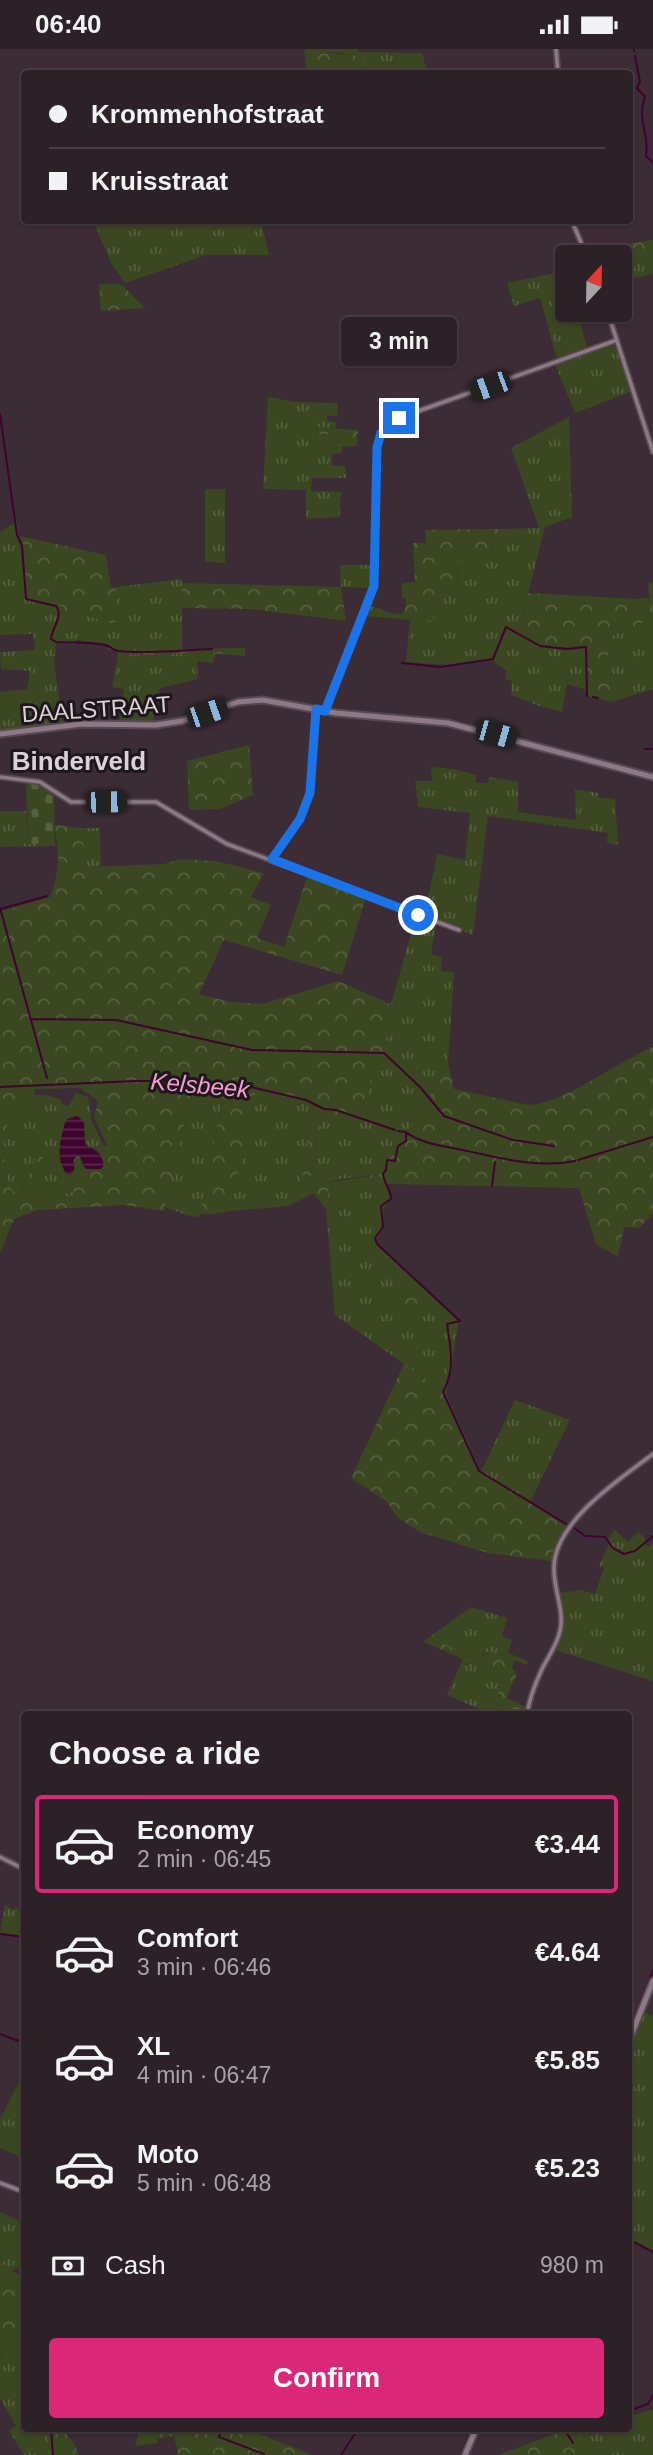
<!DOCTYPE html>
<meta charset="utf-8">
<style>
:root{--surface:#2d2128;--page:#392e34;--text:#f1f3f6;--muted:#a7a3a8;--line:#483e45;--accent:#db2777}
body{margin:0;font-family:Helvetica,sans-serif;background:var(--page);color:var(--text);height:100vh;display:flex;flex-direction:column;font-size:26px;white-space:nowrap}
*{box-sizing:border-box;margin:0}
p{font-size:23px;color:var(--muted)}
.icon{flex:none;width:38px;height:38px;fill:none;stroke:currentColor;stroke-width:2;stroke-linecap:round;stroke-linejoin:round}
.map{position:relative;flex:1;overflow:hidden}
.side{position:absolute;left:21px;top:1662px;width:611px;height:721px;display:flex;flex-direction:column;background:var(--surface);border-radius:7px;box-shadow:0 2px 5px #0004,0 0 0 2px var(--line)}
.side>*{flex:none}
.top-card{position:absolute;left:21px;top:21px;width:612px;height:154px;border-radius:7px;box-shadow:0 2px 5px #0004,0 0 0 2px var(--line);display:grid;align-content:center;height:154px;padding:0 28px;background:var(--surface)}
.needle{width:46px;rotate:22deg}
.fabs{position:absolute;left:555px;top:196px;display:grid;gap:14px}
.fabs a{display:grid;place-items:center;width:77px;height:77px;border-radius:7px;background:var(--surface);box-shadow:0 2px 5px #0004,0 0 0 2px var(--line);font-size:35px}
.end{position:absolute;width:32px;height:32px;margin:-16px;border:9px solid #1a73e8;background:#fff;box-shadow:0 0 0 4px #fff}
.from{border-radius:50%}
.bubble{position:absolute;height:49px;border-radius:7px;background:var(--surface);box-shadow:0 2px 5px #0004,0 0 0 2px var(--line);font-size:23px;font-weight:700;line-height:49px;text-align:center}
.car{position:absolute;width:21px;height:42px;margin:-21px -10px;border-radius:9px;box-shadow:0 0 5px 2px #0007;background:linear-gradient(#222 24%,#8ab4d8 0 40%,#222 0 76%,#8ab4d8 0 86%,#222 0)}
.top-card b{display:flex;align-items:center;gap:24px;height:66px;font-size:26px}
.top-card b+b{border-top:2px solid var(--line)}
.top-card i{width:18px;height:18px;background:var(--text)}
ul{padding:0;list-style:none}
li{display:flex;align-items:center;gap:21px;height:98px;margin:0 14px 10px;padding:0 14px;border:4px solid transparent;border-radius:7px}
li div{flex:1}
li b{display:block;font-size:26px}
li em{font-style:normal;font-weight:700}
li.selected{border-color:var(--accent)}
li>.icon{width:63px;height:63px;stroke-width:1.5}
h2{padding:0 28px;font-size:32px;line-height:84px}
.pay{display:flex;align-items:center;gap:18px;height:77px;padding:0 28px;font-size:26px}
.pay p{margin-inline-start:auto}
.primary-button{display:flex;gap:14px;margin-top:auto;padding:14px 28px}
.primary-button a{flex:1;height:80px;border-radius:7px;background:var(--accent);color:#fff;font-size:28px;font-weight:700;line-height:80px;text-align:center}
.status{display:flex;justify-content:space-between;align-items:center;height:49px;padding:0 35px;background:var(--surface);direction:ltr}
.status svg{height:19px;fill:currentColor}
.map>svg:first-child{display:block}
.grass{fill:url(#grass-tufts)}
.forest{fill:url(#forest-crowns);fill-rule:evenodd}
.cemetery{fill:url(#cemetery-stones)}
.water{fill:url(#water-rules)}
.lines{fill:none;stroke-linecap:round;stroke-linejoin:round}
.stream{stroke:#3f042e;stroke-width:2}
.street-casing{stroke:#574951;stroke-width:7}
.secondary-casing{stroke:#574951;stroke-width:9}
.street{stroke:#8d7985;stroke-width:3.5}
.secondary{stroke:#8d7985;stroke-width:5}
.route{stroke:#1a73e8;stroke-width:9}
.labels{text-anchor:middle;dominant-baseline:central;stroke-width:6;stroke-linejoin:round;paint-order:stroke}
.street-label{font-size:23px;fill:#dcd1d7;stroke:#1e171b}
.water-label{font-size:24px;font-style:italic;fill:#f89bd3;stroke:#1e171b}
.quarter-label{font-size:26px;font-weight:bold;fill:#dcd1d7;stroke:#1e171b}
</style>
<div class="status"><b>06:40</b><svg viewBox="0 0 49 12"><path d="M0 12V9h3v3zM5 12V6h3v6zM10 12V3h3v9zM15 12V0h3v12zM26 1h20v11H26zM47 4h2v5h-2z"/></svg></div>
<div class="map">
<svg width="653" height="2406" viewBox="0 0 653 2406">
<defs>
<pattern id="grass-tufts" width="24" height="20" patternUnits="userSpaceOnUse" patternTransform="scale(1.75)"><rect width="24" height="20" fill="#3a4720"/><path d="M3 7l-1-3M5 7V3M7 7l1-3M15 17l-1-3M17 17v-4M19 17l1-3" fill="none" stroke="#566040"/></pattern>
<pattern id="forest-crowns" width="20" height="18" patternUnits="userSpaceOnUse" patternTransform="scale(1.75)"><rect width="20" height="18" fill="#3a4720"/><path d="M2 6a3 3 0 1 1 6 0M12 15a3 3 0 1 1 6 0" fill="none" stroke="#566040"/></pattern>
<pattern id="cemetery-stones" width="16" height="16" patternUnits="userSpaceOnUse" patternTransform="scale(1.75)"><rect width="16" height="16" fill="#3a4720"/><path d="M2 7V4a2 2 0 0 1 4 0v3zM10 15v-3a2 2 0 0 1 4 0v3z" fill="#566040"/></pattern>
<pattern id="water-rules" width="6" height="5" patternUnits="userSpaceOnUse" patternTransform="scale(1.75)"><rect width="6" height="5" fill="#3f042e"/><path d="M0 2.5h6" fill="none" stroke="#5a284c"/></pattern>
</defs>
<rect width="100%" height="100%" fill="#3c2c35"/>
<path class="grass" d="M 322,0 L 358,0 L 359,3 L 422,4 L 424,12 L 384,14 L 386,24 C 365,24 362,10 346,5 C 339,2 329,4 322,3 Z
M 93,172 L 261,172 L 269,206 L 206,206 L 125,234 L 111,214 Z
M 638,199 L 640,208 L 653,206 L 653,225 L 634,229 L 633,222 L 629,222 L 627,209 L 624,209 L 623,201 Z
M 566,222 L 567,261 L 577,261 L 587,299 L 557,310 L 540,249 L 514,257 L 507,234 Z
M 610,296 L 618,300 L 632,342 L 575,364 L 555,315 Z
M 268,348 L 296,353 L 338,354 L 337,367 L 327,367 L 327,372 L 337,373 L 336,379 L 314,378 L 314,385 L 334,386 L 342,398 L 342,404 L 332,405 L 332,416 L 345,417 L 346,429 L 312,429 L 311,442 L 341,443 L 340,468 L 306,470 L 306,441 L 263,440 Z
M 569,368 L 572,468 L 545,478 L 527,549 L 521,585 C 546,602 559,600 587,596 L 587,641 L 567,635 L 562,663 L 539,657 L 511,646 L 512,632 L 505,630 L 507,622 L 492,611 L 450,616 L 406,613 L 410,571 L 433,573 L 435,543 L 456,544 L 459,509 L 491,507 L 493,480 L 539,479 L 511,399 Z
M 205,440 L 225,440 L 225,514 L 205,513 Z
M 17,472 L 26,549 L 63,557 L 86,570 L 86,566 L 116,575 L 115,569 L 118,569 L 116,538 L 182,530 L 182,600 L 156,603 L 107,601 L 108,595 L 76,591 L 75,596 L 56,594 L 54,615 L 63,673 L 0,681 L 0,643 L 27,640 L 30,622 L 1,620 L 0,603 L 35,601 L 33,585 L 0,586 L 0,483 Z
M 340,516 L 375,516 L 372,539 L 341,538 Z
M 653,569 L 653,640 L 612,653 L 607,589 Z
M 184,603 L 215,604 L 213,614 L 197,612 L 198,630 L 160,639 L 153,674 L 119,673 L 124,640 L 112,638 L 118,605 L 161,606 Z
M 431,718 L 454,720 L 476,726 L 476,734 L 488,734 L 489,728 L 518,733 L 518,763 L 576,771 L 575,740 L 598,744 L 598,748 L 615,750 L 618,796 L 607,794 L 608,784 L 488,767 L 473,886 L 425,866 L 437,805 L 465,811 L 470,764 L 418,758 L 415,732 L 432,732 Z
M 0,762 L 26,762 L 28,795 L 55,794 L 56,797 L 0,798 Z
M 82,779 L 100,779 L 101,817 L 86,818 Z
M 416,867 L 436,874 L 431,905 L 442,908 L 441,922 L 454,923 L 448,1014 L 407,1085 L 379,1125 L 341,1130 L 309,1138 L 322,1065 L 357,1075 L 397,958 L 391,955 Z
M 193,1036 L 215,1040 L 225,1037 L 200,1168 L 186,1166 L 165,1158 Z
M 256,1040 L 314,1053 L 298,1152 L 288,1157 L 230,1162 Z
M 76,1044 L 88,1048 L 92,1073 L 104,1097 L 96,1100 L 87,1097 L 84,1091 L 84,1084 L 72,1068 L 67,1070 C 60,1088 57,1107 65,1124 L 70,1126 L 75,1147 L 37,1149 L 37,1106 L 21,1143 L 15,1144 C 3,1134 1,1092 7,1077 C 11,1066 19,1058 22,1046 L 47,1046 L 60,1050 L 62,1055 L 68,1057 Z
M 387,1135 L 391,1150 L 383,1160 L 382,1181 L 375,1193 L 377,1207 L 410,1235 L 418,1265 L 433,1248 L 459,1273 L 446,1345 L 335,1266 L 326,1161 L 329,1161 L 327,1142 L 352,1137 Z
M 515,1351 L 570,1371 L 530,1453 L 481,1423 Z
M 615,1481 L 628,1493 L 638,1483 L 646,1490 L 643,1494 L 649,1498 L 653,1493 L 653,1632 L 555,1601 L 562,1580 L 559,1544 L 581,1541 L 595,1545 L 604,1519 L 599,1517 L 610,1493 L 607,1491 Z
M 471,1558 L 507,1569 L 502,1587 L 512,1591 L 508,1604 L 500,1607 L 489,1602 C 474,1615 444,1599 431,1588 L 427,1594 L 423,1593 Z
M 463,1610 L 513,1633 L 511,1637 L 503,1633 L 494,1654 L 505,1659 L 502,1666 L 493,1666 L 447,1646 Z
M 5,1856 L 13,1861 L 16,1858 L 24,1866 L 24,1887 L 0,1884 Z
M 644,1963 L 653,1967 L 653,2203 L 628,2190 L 628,2003 Z
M 24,2024 L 24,2093 L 19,2107 L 0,2099 L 0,2070 Z
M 0,2163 L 24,2174 L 24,2210 L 7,2219 L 1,2209 L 3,2191 L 0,2188 Z
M 24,2269 L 24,2380 L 47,2380 L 49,2406 L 24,2406 L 9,2382 L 16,2377 L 0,2349 L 0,2308 Z
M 653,2360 L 653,2406 L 593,2406 L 578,2385 L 593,2380 L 628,2380 L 628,2368 Z"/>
<path class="forest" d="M 304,0 L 322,0 L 323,3 L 363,8 L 366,20 L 380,24 L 349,24 L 329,19 L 329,24 L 307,24 Z
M 424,12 L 428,24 L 386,24 L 384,14 Z
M 653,191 L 653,206 L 640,208 L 637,199 L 619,202 L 619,207 L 590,208 L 588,204 L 613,197 Z
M 99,235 L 121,235 L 145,259 L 101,262 Z
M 314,378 L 358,381 L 357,397 L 342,398 L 334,386 L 314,385 Z
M 493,480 L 491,507 L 459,509 L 456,544 L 435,543 L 433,573 L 366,567 L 371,557 L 390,564 L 401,565 C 406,560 406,556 406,550 L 402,548 L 402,534 L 415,533 L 413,494 L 426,494 L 425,481 Z
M 20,487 L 106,506 L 111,538 L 116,538 L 118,569 L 115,570 L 116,576 L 87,567 L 86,571 L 63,566 L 62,557 L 26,550 Z
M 653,533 L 653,569 L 607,589 L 612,653 L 587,647 L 587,596 C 559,599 545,602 521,585 L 528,544 L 637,550 L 649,549 L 648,535 Z
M 182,534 L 341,538 L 346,572 L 249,560 L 182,559 Z
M 245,599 L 245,607 L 195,603 L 161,606 L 118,605 L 118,601 L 156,603 L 182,600 Z
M 249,696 L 253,746 L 220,760 L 189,761 L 187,712 Z
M 55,776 L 82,779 L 86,818 L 164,815 L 180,810 L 216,812 L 264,824 L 251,848 L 271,856 L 257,889 L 284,898 L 308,825 L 366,848 L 342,926 L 224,891 L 199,945 L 231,953 L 262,955 L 338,932 L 397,958 L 357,1075 L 322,1065 L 309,1137 L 379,1125 L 407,1085 L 448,1014 L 454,1040 L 529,1056 C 569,1053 615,1013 653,998 L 653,1164 L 639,1179 L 624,1178 L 618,1208 L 596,1195 L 579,1139 L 387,1135 L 352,1137 L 328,1142 L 329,1162 L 326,1161 L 314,1144 L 298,1152 L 314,1054 L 256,1041 L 230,1162 L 214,1165 L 200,1165 L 225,1038 L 215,1040 L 193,1036 L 164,1162 L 124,1156 L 37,1161 L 14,1170 L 0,1204 L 0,858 L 1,862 L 50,848 C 55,835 59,818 58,804 C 58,795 55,786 55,776 ZM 80,1039 L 98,1052 L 94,1068 L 107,1096 L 96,1100 L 100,1105 L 101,1120 L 83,1118 L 80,1108 L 77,1107 L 74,1110 L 75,1118 L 70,1126 L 75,1147 L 37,1149 L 45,1109 L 37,1106 L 21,1143 L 15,1144 C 3,1134 1,1092 7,1077 C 11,1066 19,1058 22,1047 L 34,1046 L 35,1040 Z
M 375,1193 L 433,1248 L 418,1265 L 398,1251 L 409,1235 L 377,1207 Z
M 404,1315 L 446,1345 L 481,1423 L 567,1478 L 551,1512 L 488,1504 L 420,1483 L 398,1469 L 386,1452 L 351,1429 Z
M 431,1588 L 470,1608 L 473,1602 L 483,1607 L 489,1602 L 500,1607 L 508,1604 L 528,1612 L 527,1616 L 514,1611 L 512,1619 L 517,1626 L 513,1633 L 427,1594 Z
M 503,1633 L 511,1637 L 507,1649 L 526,1658 L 525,1666 L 502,1666 L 505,1659 L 494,1654 Z
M 0,2188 L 4,2194 L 1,2210 L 7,2219 L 24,2210 L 24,2215 L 11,2222 L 24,2227 L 24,2269 L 0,2308 Z
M 47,2380 L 62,2380 L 74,2394 L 79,2406 L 49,2406 Z
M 140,2380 L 246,2380 L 313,2406 L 174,2406 L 178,2405 L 174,2387 L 157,2390 L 157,2394 L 135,2397 Z
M 569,2380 L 593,2380 L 579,2385 L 593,2406 L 498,2406 Z"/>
<path class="cemetery" d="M 26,733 L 41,735 L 54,746 L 55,794 L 28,795 Z"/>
<path class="water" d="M 77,1067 L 84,1073 L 85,1095 L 100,1105 L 104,1116 L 101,1120 L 86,1120 L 80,1108 L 77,1107 L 73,1112 L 74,1121 L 70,1126 C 54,1116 60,1090 65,1074 L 67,1070 Z"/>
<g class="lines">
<path class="stream" d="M 634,0 L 634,2
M 635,7 L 640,33 L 637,39 L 645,48 C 636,69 650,86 646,107 L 653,114
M 0,365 L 17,486 L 22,496 L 26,550 L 56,557 C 64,566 52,579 51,590 L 56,593 C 72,594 89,593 105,596 C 111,597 113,602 119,602 C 149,605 181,601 212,600
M 402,614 L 440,618 L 493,610 L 506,578 L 540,597 L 567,600 L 586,598 L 587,647
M 593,648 L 598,649
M 645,700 L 653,700
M 0,859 L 47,1029
M 1,860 L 47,847
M 31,970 L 116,971 L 252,1001 L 384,1004 L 420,1038 L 444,1067 L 513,1091 L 554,1097
M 0,1038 L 135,1032 L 178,1032 L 210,1038 L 225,1034 L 247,1037 L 306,1051 L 324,1060 L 336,1061 L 395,1081
M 398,1082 L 406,1083 L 406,1092 L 398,1097 L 395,1112 L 387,1111 L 386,1121 L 383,1125 C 384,1134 390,1139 391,1150 L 381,1157 L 383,1178 L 375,1189 L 377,1195 L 460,1272 L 447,1275 C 451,1298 455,1322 443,1343 L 479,1422 L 568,1476
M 407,1084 C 423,1095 439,1096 458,1100 C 497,1108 536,1120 575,1112
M 578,1111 L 653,1088
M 492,1137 L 495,1113
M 573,1478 L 585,1487 L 605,1488 L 613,1499 L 624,1505 L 635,1502 L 653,1487
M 0,1885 L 24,1888
M 628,1983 L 653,1921
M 0,1985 L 24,1994
M 628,2190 L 653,2203
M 628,2362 L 648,2355 L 653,2346
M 51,2380 L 53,2406
M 220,2385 L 219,2388 L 264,2405
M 573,2394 L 566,2383 L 574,2380
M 341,2406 L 358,2380
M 461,2406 L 471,2380"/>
<defs>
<path id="street" d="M 556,0 L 558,24
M 572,172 L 587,208
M 607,261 L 653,403
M 325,662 L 374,537 L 377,398 L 383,381 L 399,369 L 617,291
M 0,728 L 40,733 L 71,753 L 156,753 L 227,795 L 459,881
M 272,810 L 300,770 L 310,744 L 316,660
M 527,1666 C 529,1650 535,1635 542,1620 C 548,1608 557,1596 560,1582 C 565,1561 553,1540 554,1518 C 555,1472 620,1430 653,1405
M 0,1808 L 24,1820
M 0,2134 L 24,2143"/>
<path id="secondary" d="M 0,685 L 82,675 L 156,676 L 182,672 L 238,653 L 263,651 L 336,664 L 448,674 L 653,728
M 628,1994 L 653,1932
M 465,2406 L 476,2380"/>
</defs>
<use href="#street" class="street-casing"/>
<use href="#secondary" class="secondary-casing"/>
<use href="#street" class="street"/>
<use href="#secondary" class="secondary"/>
</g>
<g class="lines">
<path class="route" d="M 399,369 L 381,384 L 377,398 L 374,537 L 325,662 L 316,660 L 310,744 L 300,770 L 272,810 L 418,866"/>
</g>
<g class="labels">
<g class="street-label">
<text transform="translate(96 660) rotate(-4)">DAALSTRAAT</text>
</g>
<g class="water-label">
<text transform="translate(200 1036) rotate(5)">Kelsbeek</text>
</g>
<g class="quarter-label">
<text x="79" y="712">Binderveld</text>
</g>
</g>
</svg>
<div class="fabs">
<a><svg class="needle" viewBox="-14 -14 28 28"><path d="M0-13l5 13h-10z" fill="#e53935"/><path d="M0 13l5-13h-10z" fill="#a7a3a8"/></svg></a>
</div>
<i class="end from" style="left:418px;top:866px"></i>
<i class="end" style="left:399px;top:369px"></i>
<div class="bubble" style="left:341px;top:268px;width:116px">3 min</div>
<i class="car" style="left:490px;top:337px;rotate:250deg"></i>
<i class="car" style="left:207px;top:664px;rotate:71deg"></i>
<i class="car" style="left:496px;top:685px;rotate:106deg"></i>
<i class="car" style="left:106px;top:753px;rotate:89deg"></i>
<div class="top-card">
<b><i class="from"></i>Krommenhofstraat</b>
<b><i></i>Kruisstraat</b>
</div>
<section class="side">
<h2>Choose a ride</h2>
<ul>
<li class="selected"><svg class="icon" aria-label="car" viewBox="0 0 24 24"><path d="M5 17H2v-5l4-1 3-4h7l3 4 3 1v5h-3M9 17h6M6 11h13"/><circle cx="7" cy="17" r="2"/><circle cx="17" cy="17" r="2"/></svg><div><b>Economy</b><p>2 min · 06:45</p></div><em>€3.44</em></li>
<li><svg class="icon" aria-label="car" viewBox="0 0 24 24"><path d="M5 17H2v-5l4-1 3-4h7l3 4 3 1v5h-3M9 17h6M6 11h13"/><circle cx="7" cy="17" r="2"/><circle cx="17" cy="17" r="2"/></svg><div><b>Comfort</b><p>3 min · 06:46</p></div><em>€4.64</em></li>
<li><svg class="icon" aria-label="car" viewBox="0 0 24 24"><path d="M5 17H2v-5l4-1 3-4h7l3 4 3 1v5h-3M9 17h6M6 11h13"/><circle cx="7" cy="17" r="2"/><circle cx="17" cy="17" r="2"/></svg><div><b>XL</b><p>4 min · 06:47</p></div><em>€5.85</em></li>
<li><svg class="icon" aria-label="car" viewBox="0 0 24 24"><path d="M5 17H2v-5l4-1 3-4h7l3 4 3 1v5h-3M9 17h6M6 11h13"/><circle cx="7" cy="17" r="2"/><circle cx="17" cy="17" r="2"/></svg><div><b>Moto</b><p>5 min · 06:48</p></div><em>€5.23</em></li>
</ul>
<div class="pay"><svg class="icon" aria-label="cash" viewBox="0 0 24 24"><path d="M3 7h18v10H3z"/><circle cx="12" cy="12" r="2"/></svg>Cash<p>980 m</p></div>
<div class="primary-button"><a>Confirm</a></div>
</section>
</div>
